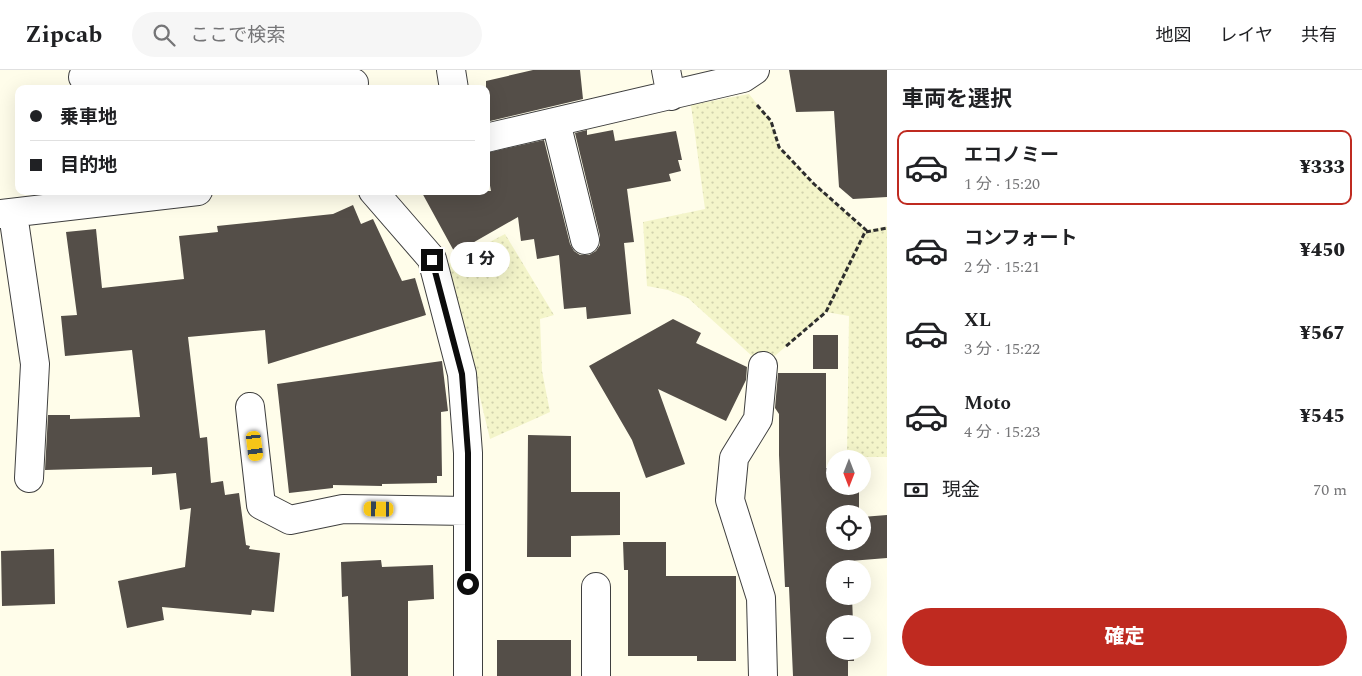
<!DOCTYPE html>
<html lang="ja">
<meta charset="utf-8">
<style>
:root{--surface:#fff;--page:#f6f6f6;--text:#202124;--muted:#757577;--line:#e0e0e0;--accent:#bf2a20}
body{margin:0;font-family:Spectral,"Noto Sans JP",serif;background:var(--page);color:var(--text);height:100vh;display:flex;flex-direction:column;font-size:19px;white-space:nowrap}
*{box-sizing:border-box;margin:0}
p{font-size:16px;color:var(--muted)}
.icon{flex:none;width:28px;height:28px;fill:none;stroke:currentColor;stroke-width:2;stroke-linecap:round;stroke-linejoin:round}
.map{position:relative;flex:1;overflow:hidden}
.details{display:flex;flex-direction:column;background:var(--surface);width:475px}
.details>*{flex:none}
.banner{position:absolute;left:15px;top:15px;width:475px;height:110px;border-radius:10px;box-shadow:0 5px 20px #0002;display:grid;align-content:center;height:110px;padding:0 15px;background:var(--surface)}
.needle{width:32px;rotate:180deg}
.buttons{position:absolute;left:826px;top:380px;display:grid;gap:10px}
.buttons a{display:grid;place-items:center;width:45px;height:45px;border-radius:50%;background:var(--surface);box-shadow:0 5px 20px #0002;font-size:25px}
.end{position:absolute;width:22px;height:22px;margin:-11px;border:6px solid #0c0c0c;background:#fff;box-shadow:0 0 0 2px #fff}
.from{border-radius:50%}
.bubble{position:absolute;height:35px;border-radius:18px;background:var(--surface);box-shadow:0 5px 20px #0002;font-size:16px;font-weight:800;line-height:35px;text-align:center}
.car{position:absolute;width:15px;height:30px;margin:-15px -8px;border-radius:6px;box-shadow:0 0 4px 1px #0007;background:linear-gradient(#f5c518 24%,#345 0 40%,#f5c518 0 76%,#345 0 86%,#f5c518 0)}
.banner b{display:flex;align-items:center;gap:18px;height:48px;font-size:19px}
.banner b+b{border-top:1px solid var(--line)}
.banner i{width:12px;height:12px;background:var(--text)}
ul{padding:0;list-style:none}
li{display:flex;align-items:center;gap:15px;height:75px;margin:0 10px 8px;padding:0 5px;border:2px solid transparent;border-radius:10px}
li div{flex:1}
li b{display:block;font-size:19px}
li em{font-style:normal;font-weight:800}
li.on{border-color:var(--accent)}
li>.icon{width:45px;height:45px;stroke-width:1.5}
h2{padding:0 15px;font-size:22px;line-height:60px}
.pay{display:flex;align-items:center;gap:12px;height:55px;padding:0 15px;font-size:19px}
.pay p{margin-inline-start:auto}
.button{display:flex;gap:10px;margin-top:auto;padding:10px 15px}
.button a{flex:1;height:58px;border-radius:30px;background:var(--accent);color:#fff;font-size:20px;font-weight:800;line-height:58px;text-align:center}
header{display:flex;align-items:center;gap:30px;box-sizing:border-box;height:70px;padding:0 25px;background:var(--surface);border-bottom:1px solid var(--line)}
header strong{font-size:24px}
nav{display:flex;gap:28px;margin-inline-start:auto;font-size:18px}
.search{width:350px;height:45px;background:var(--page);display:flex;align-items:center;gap:12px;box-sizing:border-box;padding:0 18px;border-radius:28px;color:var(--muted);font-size:19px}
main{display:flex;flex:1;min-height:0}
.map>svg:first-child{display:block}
.farmland{fill:url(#farmland-dots)}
.building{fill:#544e48}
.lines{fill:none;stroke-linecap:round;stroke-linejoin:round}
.minor-casing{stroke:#3f3f3f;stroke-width:30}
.path{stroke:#2e2e2e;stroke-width:3;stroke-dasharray:5 2.5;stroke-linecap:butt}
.minor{stroke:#fff;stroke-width:28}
.route{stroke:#0c0c0c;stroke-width:6}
</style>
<header>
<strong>Zipcab</strong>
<div class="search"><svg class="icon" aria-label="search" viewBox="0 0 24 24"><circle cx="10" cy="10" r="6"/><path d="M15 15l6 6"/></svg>ここで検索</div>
<nav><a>地図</a><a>レイヤ</a><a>共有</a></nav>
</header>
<main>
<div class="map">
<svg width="887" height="606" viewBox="0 0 887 606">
<defs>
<pattern id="farmland-dots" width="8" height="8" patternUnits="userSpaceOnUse" patternTransform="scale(1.25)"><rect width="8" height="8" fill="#f4f5ca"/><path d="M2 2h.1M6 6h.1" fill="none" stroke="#d0d1ac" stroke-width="1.8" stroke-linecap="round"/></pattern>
</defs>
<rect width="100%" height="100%" fill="#fffdea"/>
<path class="farmland" d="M 749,24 L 771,51 L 779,77 L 814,114 L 866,160 L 887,157 L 887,387 L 847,387 L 849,246 L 826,242 L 763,296 L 688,228 L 668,220 L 647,216 L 643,152 L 705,139 L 691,35 Z
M 505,164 L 554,245 L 540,249 L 542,301 L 550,342 L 490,369 L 448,194 Z"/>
<path class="building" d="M 533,0 L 580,0 L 583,29 L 486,52 L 486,11 Z
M 789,0 L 887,0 L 887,127 L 853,129 L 839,117 L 834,41 L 796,42 Z
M 587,60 L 587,65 L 613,60 L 615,71 L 676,61 L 682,90 L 678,90 L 681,101 L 669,104 L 671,111 L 627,119 L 634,172 L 624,173 L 631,244 L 587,249 L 586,237 L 564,239 L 559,185 L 537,189 L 534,169 L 521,171 L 518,147 L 455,183 L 421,121 L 491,121 L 486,94 L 486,83 L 544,70 L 570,174 L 574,181 L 580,185 L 589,185 L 596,181 L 600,175 L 600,166 L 575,63 Z
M 353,135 L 361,154 L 373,149 L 402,211 L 415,208 L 426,245 L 268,294 L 265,260 L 188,267 L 200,368 L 207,367 L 211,413 L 223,411 L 225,425 L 239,423 L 246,475 L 250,476 L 249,479 L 280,483 L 274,542 L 252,540 L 251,545 L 162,537 L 164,550 L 127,558 L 118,511 L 185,497 L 191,438 L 180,440 L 176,403 L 152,405 L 152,397 L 45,400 L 48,345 L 70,345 L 70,349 L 140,347 L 132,280 L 65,286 L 61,246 L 77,245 L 66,162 L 96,159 L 102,218 L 184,209 L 179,166 L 218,162 L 217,156 L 333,144 Z
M 673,249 L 701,263 L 696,273 L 747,297 L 746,310 L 726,351 L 658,319 L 685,394 L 646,408 L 632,370 L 589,296 Z
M 813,265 L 838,265 L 838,299 L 813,299 Z
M 442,291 L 448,341 L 441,342 L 442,406 L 437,406 L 437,413 L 382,414 L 382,416 L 333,415 L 333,418 L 289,423 L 277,314 Z
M 778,303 L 826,303 L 826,398 L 835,398 L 835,416 L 859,416 L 859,444 L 835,444 L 835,471 L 862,471 L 862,447 L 887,445 L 887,488 L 850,491 L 851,499 L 835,499 L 835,526 L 852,526 L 853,553 L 835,554 L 835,581 L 853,581 L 854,591 L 848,591 L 848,606 L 793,606 L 789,517 L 785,517 L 779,385 L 779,344 L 775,338 Z
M 528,365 L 571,366 L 571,422 L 620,422 L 620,465 L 571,466 L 571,487 L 527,487 Z
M 623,472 L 666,472 L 666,506 L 736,506 L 736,591 L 697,591 L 697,586 L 628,586 L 628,500 L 624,500 Z
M 54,479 L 55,534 L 2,536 L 1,481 Z
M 381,490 L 382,497 L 433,495 L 434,529 L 408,531 L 408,606 L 351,606 L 348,526 L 342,527 L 341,492 Z
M 497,570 L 571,570 L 571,606 L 497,606 Z"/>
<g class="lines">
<defs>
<path id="minor" d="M 451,0 L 454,19
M 666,0 L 671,26
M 83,7 L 354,13
M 556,52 L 585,170
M 486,68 L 743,8 L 755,0
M 373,121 L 432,189 L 462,304 L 468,383 L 468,606
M 0,144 L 198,121
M 13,144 L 35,294 L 29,408
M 250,337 L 261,435 L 290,450 L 343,439 L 468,441
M 596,606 L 596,517
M 763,606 L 761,528 L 730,430 L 734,388 L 758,349 L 763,296"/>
</defs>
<use href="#minor" class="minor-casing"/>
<path class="path" d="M 757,35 L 771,51 L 779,77 L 814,114 L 866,160 L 826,242 L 785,277
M 866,162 L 887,158"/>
<use href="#minor" class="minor"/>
</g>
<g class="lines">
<path class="route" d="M 432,190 L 462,304 L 468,383 L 468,514"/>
</g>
</svg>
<div class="buttons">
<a><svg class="needle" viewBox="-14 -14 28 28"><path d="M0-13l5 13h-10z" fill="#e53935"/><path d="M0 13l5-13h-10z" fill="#757577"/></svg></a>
<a><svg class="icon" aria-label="locate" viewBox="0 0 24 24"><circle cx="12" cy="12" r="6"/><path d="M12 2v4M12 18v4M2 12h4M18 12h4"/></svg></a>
<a>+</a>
<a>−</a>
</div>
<i class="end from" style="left:468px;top:514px"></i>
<i class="end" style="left:432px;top:190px"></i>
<div class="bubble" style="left:450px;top:172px;width:60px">1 分</div>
<i class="car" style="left:255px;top:376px;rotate:173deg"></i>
<i class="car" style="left:379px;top:439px;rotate:271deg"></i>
<div class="banner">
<b><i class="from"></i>乗車地</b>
<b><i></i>目的地</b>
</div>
</div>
<section class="details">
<h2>車両を選択</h2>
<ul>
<li class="on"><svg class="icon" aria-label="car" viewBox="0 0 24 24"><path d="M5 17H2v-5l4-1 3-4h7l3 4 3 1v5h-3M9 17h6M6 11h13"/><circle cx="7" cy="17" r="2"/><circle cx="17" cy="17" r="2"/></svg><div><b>エコノミー</b><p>1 分 · 15:20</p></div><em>¥333</em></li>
<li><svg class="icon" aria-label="car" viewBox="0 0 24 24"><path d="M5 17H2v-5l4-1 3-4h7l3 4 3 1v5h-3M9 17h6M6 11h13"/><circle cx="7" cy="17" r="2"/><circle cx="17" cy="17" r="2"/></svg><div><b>コンフォート</b><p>2 分 · 15:21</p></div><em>¥450</em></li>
<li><svg class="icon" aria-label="car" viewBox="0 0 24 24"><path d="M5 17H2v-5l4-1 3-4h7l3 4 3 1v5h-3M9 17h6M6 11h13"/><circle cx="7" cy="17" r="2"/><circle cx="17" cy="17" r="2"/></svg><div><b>XL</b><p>3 分 · 15:22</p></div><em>¥567</em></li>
<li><svg class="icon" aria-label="car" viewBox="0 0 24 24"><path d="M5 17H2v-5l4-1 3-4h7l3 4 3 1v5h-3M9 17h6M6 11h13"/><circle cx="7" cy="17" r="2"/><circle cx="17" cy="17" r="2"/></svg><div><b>Moto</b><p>4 分 · 15:23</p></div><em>¥545</em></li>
</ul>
<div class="pay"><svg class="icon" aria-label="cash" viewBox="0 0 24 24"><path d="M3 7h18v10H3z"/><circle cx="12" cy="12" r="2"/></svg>現金<p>70 m</p></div>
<div class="button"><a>確定</a></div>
</section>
</main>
